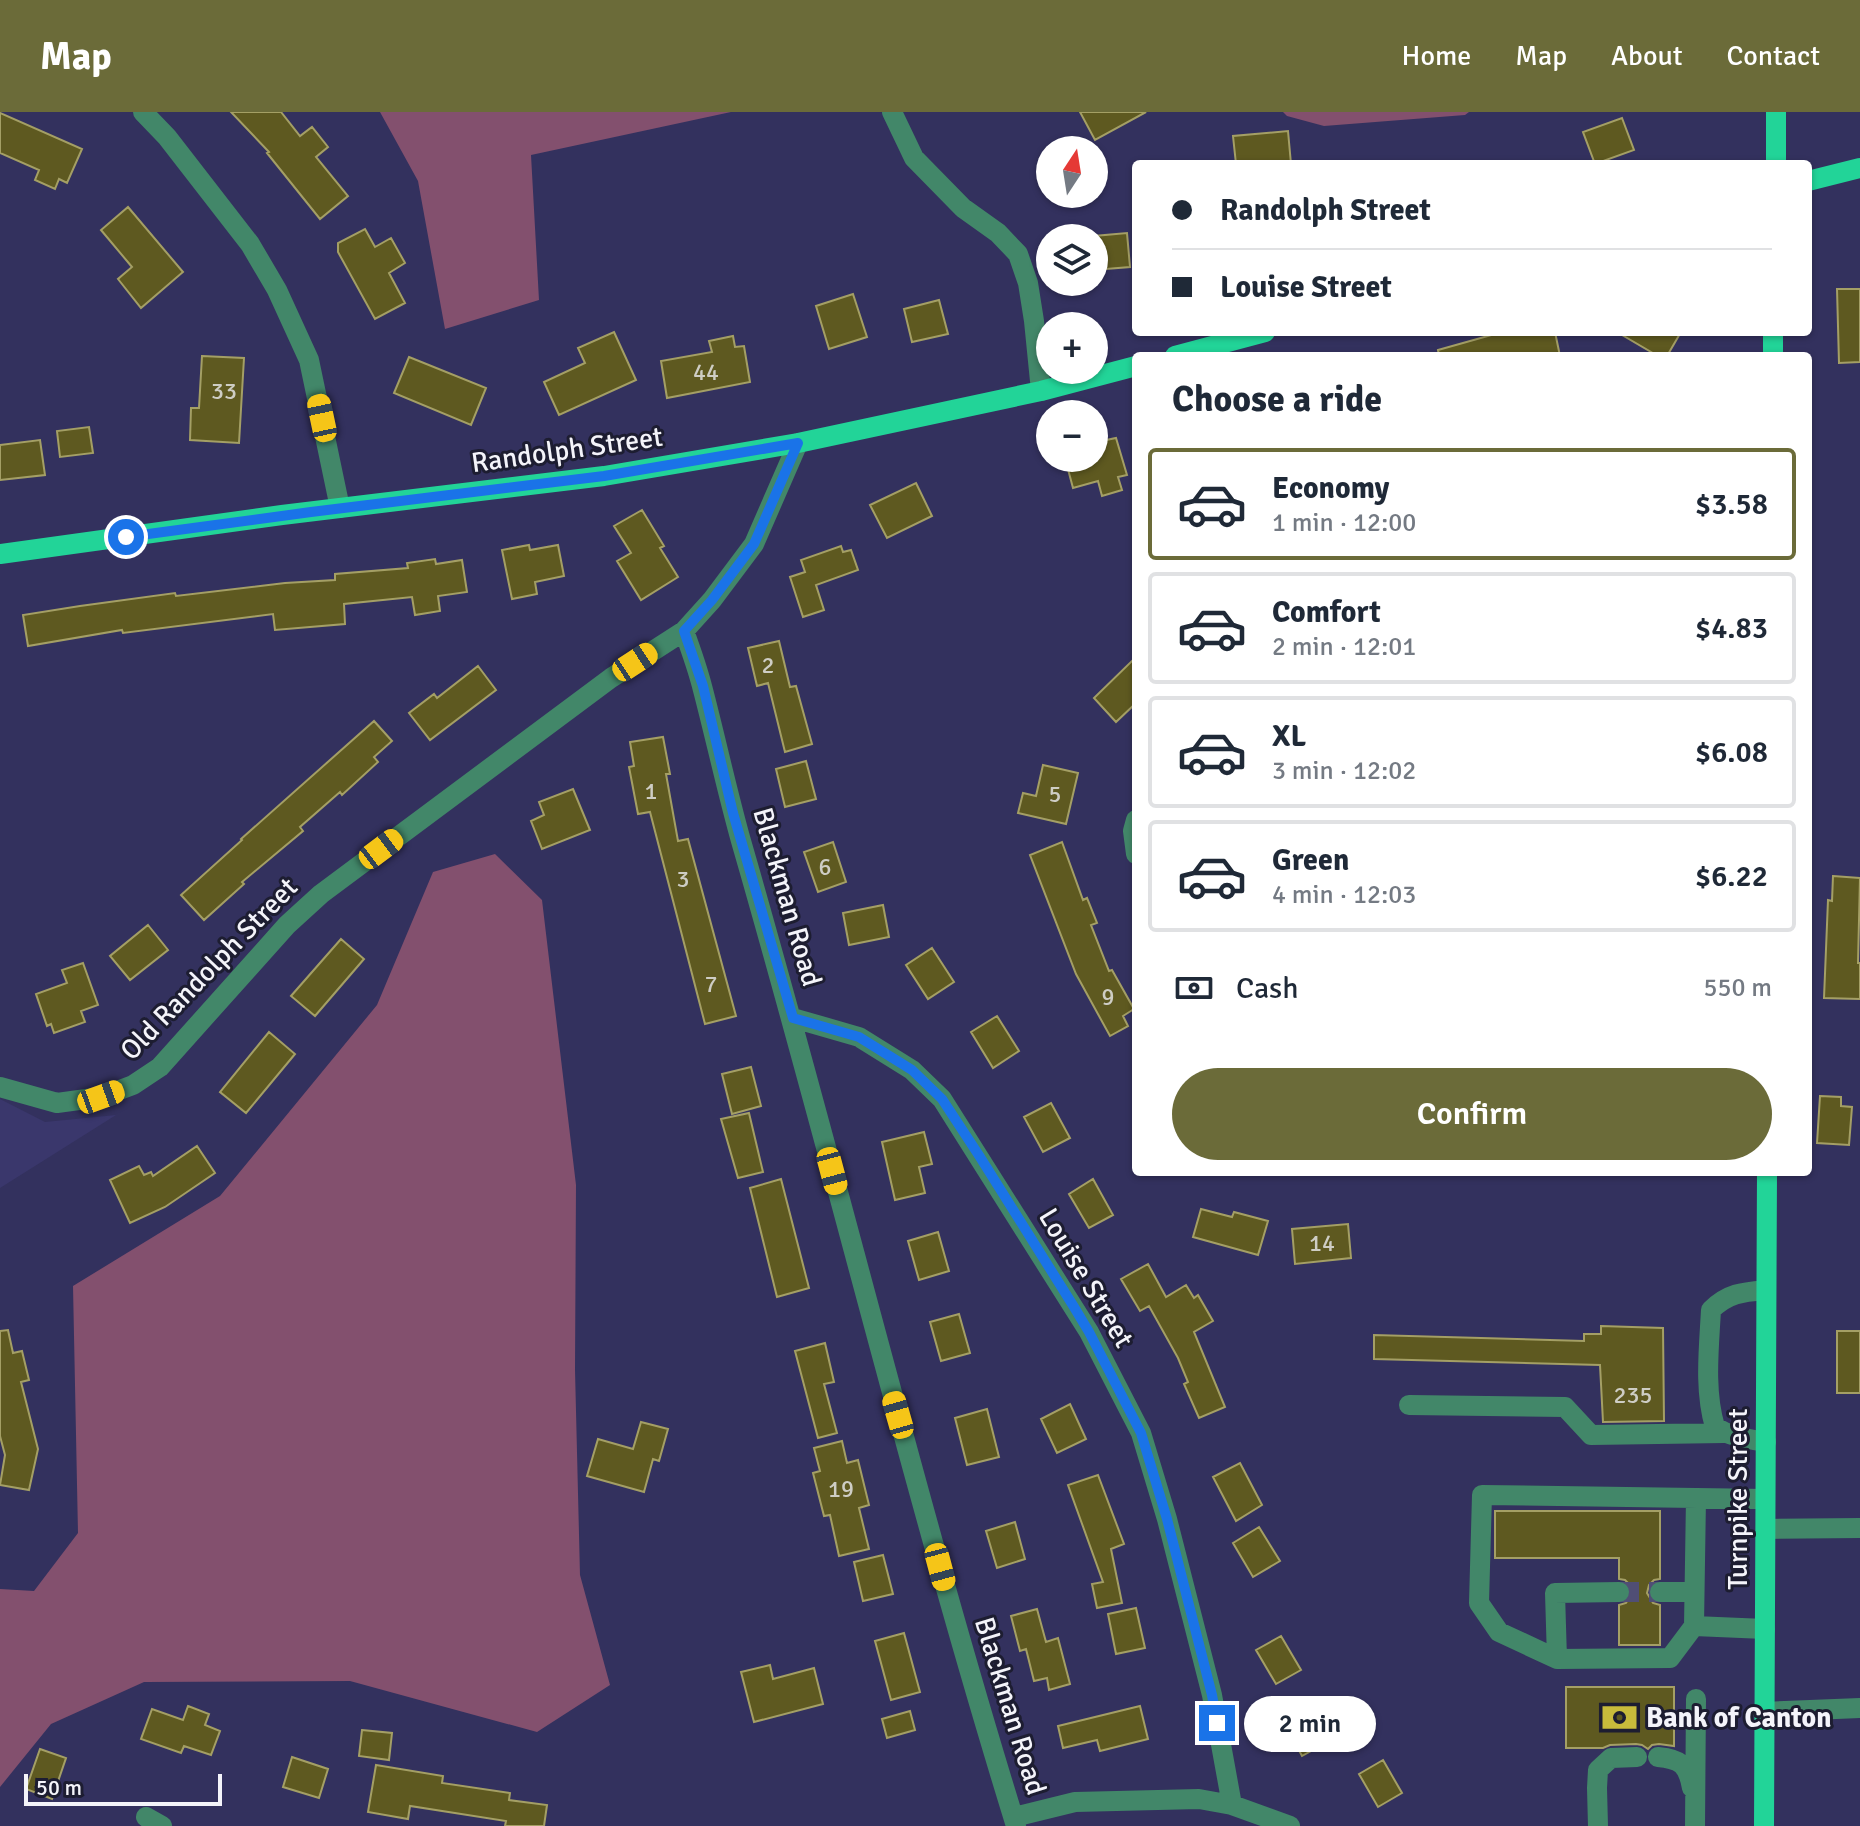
<!DOCTYPE html>
<meta charset="utf-8">
<style>
:root{--surface:#fff;--page:#f6f6f7;--text:#1f2937;--muted:#747a83;--line:#e0e1e3;--accent:#6b6b39}
body{margin:0;font-family:Signika,sans-serif;background:var(--page);color:var(--text);height:100vh;display:flex;flex-direction:column;font-size:30px;white-space:nowrap}
*{box-sizing:border-box;margin:0}
p{font-size:26px;color:var(--muted)}
.icon{flex:none;width:44px;height:44px;fill:none;stroke:currentColor;stroke-width:2;stroke-linecap:round;stroke-linejoin:round}
.map{position:relative;flex:1;overflow:hidden}
.details{position:absolute;left:1132px;top:240px;width:680px;height:824px;display:flex;flex-direction:column;background:var(--surface);border-radius:8px;box-shadow:0 2px 6px #0004}
.details>*{flex:none}
.top-card{position:absolute;left:1132px;top:48px;width:680px;height:176px;border-radius:8px;box-shadow:0 2px 6px #0004;display:grid;align-content:center;height:176px;padding:0 40px;background:var(--surface)}
.needle{width:52px;rotate:12deg}
.tools{position:absolute;left:1036px;top:24px;display:grid;gap:16px}
.tools a{display:grid;place-items:center;width:72px;height:72px;border-radius:50%;background:var(--surface);box-shadow:0 2px 6px #0004;font-size:40px}
.scale{position:absolute;left:24px;bottom:20px;width:198px;box-sizing:border-box;padding-left:8px;border:4px solid #f4f4fa;border-top:0;font-size:22px;line-height:28px;white-space:nowrap;color:#f4f4fa;-webkit-text-stroke:6px #1d1d31;paint-order:stroke}
.end{position:absolute;width:36px;height:36px;margin:-18px;border:10px solid #1a73e8;background:#fff;box-shadow:0 0 0 4px #fff}
.from{border-radius:50%}
.bubble{position:absolute;height:56px;border-radius:28px;background:var(--surface);box-shadow:0 2px 6px #0004;font-size:26px;font-weight:600;line-height:56px;text-align:center}
.car{position:absolute;width:24px;height:48px;margin:-24px -12px;border-radius:10px;box-shadow:0 0 6px 2px #0007;background:linear-gradient(#f5c518 24%,#345 0 40%,#f5c518 0 76%,#345 0 86%,#f5c518 0)}
.top-card b{display:flex;align-items:center;gap:28px;height:76px;font-size:30px}
.top-card b+b{border-top:2px solid var(--line)}
.top-card i{width:20px;height:20px;background:var(--text)}
ul{padding:0;list-style:none}
li{display:flex;align-items:center;gap:24px;height:112px;margin:0 16px 12px;padding:0 24px;border:4px solid var(--line);border-radius:8px}
li div{flex:1}
li b{display:block;font-size:30px}
li em{font-style:normal;font-weight:600}
li.on{border-color:var(--accent)}
li>.icon{width:72px;height:72px;stroke-width:1.5}
h2{padding:0 40px;font-size:36px;line-height:96px}
.pay{display:flex;align-items:center;gap:20px;height:88px;padding:0 40px;font-size:30px}
.pay p{margin-inline-start:auto}
.primary-button{display:flex;gap:16px;margin-top:auto;padding:16px 40px}
.primary-button a{flex:1;height:92px;border-radius:48px;background:var(--accent);color:#fff;font-size:32px;font-weight:600;line-height:92px;text-align:center}
header{display:flex;align-items:center;gap:48px;box-sizing:border-box;height:112px;padding:0 40px;background:var(--accent);color:#fff}
header strong{font-size:38px}
nav{display:flex;gap:44px;margin-inline-start:auto;font-size:28px}
.map>svg:first-child{display:block}
.built{fill:#3a376c}
.green{fill:#83506e}
.building{fill:#5e5920;stroke:#a49f65;stroke-width:2}
.lines{fill:none;stroke-linecap:round;stroke-linejoin:round}
.minor-tunnel{stroke:#504e75;stroke-width:20;stroke-dasharray:20 10;stroke-linecap:butt}
.minor{stroke:#428769;stroke-width:20}
.major{stroke:#22d498;stroke-width:20}
.route{stroke:#1a73e8;stroke-width:10}
.labels{text-anchor:middle;dominant-baseline:central;stroke-width:6;stroke-linejoin:round;paint-order:stroke}
.number-label{font-size:24px;fill:#cecdc4}
.street-label{font-size:28px;fill:#f4f4fa;stroke:#1d1d31}
.poi-label{font-size:28px;font-weight:bold;fill:#f4f4fa;stroke:#1d1d31;text-anchor:start}
</style>
<header>
<strong>Map</strong>
<nav><a>Home</a><a>Map</a><a>About</a><a>Contact</a></nav>
</header>
<div class="map">
<svg width="1860" height="1714" viewBox="0 0 1860 1714">
<rect width="100%" height="100%" fill="#33315e"/>
<path class="built" d="M 0,987 L 45,1010 L 116,1003 L 0,1076 Z"/>
<path class="green" d="M 380,0 L 731,0 L 531,43 L 539,188 L 445,217 L 418,69 Z
M 1283,0 L 1469,0 L 1465,3 L 1324,14 L 1287,4 Z
M 495,742 L 542,788 L 576,1073 L 575,1258 L 580,1463 L 610,1573 L 537,1620 L 350,1569 L 144,1570 L 51,1612 L 0,1675 L 0,1477 L 34,1479 L 78,1421 L 73,1174 L 220,1084 L 377,893 L 433,760 Z"/>
<path class="building" d="M 231,0 L 281,0 L 300,24 L 312,15 L 328,35 L 316,45 L 348,84 L 320,107 L 267,41 L 269,40 Z
M 1080,0 L 1146,0 L 1095,28 Z
M 0,1 L 82,37 L 67,71 L 59,67 L 55,77 L 35,68 L 39,58 L 0,41 Z
M 1622,6 L 1634,38 L 1595,52 L 1583,20 Z
M 1288,19 L 1291,52 L 1236,52 L 1233,24 Z
M 128,95 L 183,160 L 141,196 L 118,167 L 132,155 L 101,118 Z
M 365,117 L 375,135 L 391,126 L 405,151 L 389,161 L 405,191 L 375,207 L 338,140 L 338,131 Z
M 1127,121 L 1130,155 L 1094,158 L 1094,124 Z
M 1837,177 L 1860,177 L 1860,250 L 1839,251 Z
M 853,182 L 867,225 L 829,237 L 816,194 Z
M 939,188 L 948,222 L 912,230 L 904,197 Z
M 614,220 L 636,268 L 559,303 L 544,270 L 585,251 L 578,236 Z
M 1502,220 L 1555,220 L 1560,244 L 1439,244 L 1438,238 Z
M 1617,220 L 1681,220 L 1667,244 L 1658,244 Z
M 733,224 L 735,235 L 744,234 L 750,270 L 667,286 L 661,249 L 712,240 L 709,229 Z
M 202,244 L 244,246 L 239,331 L 190,328 L 191,296 L 199,296 Z
M 409,245 L 486,276 L 471,313 L 394,281 Z
M 1102,313 L 1106,328 L 1116,326 L 1127,363 L 1118,365 L 1122,378 L 1102,384 L 1098,369 L 1073,376 L 1065,346 L 1094,346 L 1094,315 Z
M 89,315 L 93,341 L 60,345 L 57,319 Z
M 40,328 L 45,363 L 0,368 L 0,333 Z
M 916,371 L 932,404 L 887,426 L 870,393 Z
M 642,398 L 664,434 L 660,436 L 678,465 L 641,488 L 617,449 L 631,441 L 614,414 Z
M 529,433 L 530,438 L 558,433 L 564,464 L 535,470 L 537,482 L 512,487 L 502,438 Z
M 841,434 L 843,440 L 851,438 L 858,458 L 816,473 L 824,498 L 803,505 L 790,465 L 805,460 L 801,448 Z
M 435,447 L 436,452 L 462,448 L 467,480 L 438,484 L 440,499 L 415,503 L 412,485 L 344,492 L 345,512 L 275,518 L 273,502 L 123,521 L 122,518 L 28,534 L 23,503 L 80,494 L 175,481 L 176,484 L 285,471 L 335,468 L 335,462 L 408,456 L 407,451 Z
M 779,529 L 790,575 L 796,574 L 812,632 L 785,640 L 768,571 L 757,574 L 748,536 Z
M 1136,545 L 1136,591 L 1116,610 L 1094,586 Z
M 478,554 L 496,578 L 430,628 L 409,601 L 434,582 L 437,586 Z
M 374,609 L 392,629 L 374,645 L 378,650 L 342,683 L 340,680 L 300,715 L 303,719 L 242,770 L 244,772 L 204,808 L 181,783 L 242,728 L 241,727 Z
M 663,625 L 670,662 L 666,662 L 678,729 L 688,727 L 736,904 L 705,912 L 650,700 L 638,702 L 629,655 L 634,654 L 630,630 Z
M 806,649 L 816,687 L 785,695 L 776,657 Z
M 1043,653 L 1078,661 L 1066,712 L 1018,701 L 1023,681 L 1036,684 Z
M 573,677 L 590,718 L 542,737 L 531,709 L 544,703 L 539,690 Z
M 833,730 L 846,770 L 818,780 L 804,740 Z
M 1062,730 L 1083,788 L 1087,786 L 1097,811 L 1091,813 L 1109,859 L 1112,858 L 1134,897 L 1123,904 L 1128,914 L 1110,924 L 1076,862 L 1030,743 Z
M 1833,764 L 1860,766 L 1858,851 L 1860,851 L 1860,887 L 1824,886 L 1828,788 L 1832,789 Z
M 883,793 L 889,825 L 849,833 L 843,801 Z
M 148,813 L 168,838 L 130,868 L 110,844 Z
M 341,827 L 364,847 L 315,904 L 291,884 Z
M 932,836 L 954,870 L 928,887 L 906,853 Z
M 83,851 L 98,893 L 81,899 L 85,910 L 54,921 L 51,912 L 47,914 L 36,882 L 67,871 L 62,858 Z
M 997,904 L 1019,939 L 993,956 L 971,920 Z
M 269,920 L 295,942 L 246,1001 L 220,980 Z
M 751,955 L 761,994 L 732,1002 L 722,962 Z
M 1820,984 L 1841,985 L 1841,994 L 1852,995 L 1849,1033 L 1817,1031 Z
M 1051,991 L 1070,1026 L 1043,1040 L 1024,1005 Z
M 749,1001 L 763,1060 L 738,1066 L 721,1007 Z
M 924,1020 L 932,1052 L 919,1055 L 925,1081 L 895,1088 L 882,1030 Z
M 197,1034 L 215,1061 L 165,1095 L 130,1111 L 110,1068 L 139,1054 L 144,1063 L 151,1060 L 153,1064 Z
M 781,1067 L 809,1176 L 777,1185 L 750,1076 Z
M 1093,1067 L 1113,1103 L 1089,1116 L 1069,1082 Z
M 1201,1097 L 1232,1105 L 1234,1100 L 1268,1109 L 1258,1143 L 1193,1125 Z
M 1348,1112 L 1351,1146 L 1295,1152 L 1292,1117 Z
M 938,1120 L 949,1159 L 919,1168 L 908,1129 Z
M 1148,1152 L 1166,1185 L 1186,1173 L 1194,1186 L 1198,1183 L 1213,1209 L 1194,1220 L 1225,1295 L 1199,1306 L 1184,1272 L 1188,1270 L 1178,1246 L 1149,1194 L 1140,1199 L 1121,1167 Z
M 959,1202 L 970,1241 L 941,1249 L 930,1210 Z
M 1601,1214 L 1663,1216 L 1664,1309 L 1603,1310 L 1600,1253 L 1374,1247 L 1374,1223 L 1584,1229 L 1584,1222 L 1601,1222 Z
M 8,1218 L 13,1241 L 22,1239 L 29,1268 L 21,1270 L 38,1337 L 29,1378 L 0,1373 L 5,1343 L 0,1324 L 0,1219 Z
M 1837,1219 L 1860,1219 L 1860,1281 L 1837,1281 Z
M 825,1231 L 834,1270 L 824,1272 L 837,1321 L 818,1326 L 795,1239 Z
M 1070,1292 L 1086,1327 L 1057,1341 L 1041,1307 Z
M 987,1297 L 999,1345 L 967,1353 L 955,1306 Z
M 641,1310 L 668,1317 L 659,1349 L 653,1347 L 644,1380 L 587,1364 L 598,1327 L 633,1337 Z
M 842,1329 L 847,1351 L 858,1348 L 869,1393 L 859,1396 L 869,1437 L 839,1444 L 830,1403 L 824,1404 L 813,1361 L 820,1359 L 814,1336 Z
M 1240,1351 L 1262,1393 L 1236,1409 L 1213,1365 Z
M 1098,1363 L 1124,1432 L 1111,1437 L 1122,1491 L 1097,1496 L 1092,1472 L 1103,1470 L 1068,1373 Z
M 1495,1399 L 1660,1399 L 1660,1467 L 1654,1468 L 1649,1473 L 1647,1481 L 1653,1491 L 1660,1493 L 1660,1533 L 1619,1533 L 1619,1493 L 1626,1491 L 1632,1481 L 1630,1473 L 1625,1468 L 1619,1467 L 1619,1446 L 1495,1446 Z
M 1015,1410 L 1025,1447 L 997,1456 L 986,1419 Z
M 1259,1415 L 1280,1449 L 1253,1465 L 1233,1431 Z
M 883,1443 L 893,1482 L 863,1489 L 854,1450 Z
M 1136,1496 L 1145,1536 L 1116,1542 L 1108,1502 Z
M 1037,1497 L 1046,1530 L 1058,1526 L 1070,1572 L 1049,1578 L 1047,1566 L 1034,1569 L 1026,1537 L 1020,1539 L 1011,1504 Z
M 904,1521 L 920,1580 L 891,1588 L 875,1529 Z
M 1281,1524 L 1301,1558 L 1276,1572 L 1256,1538 Z
M 770,1553 L 773,1567 L 814,1556 L 823,1592 L 754,1610 L 741,1560 Z
M 1566,1575 L 1674,1575 L 1674,1634 L 1659,1632 L 1652,1633 L 1648,1637 L 1642,1633 L 1636,1632 L 1610,1633 L 1603,1636 L 1566,1636 Z
M 188,1594 L 209,1602 L 205,1613 L 220,1619 L 211,1643 L 184,1634 L 181,1641 L 141,1627 L 152,1597 L 183,1608 Z
M 1140,1594 L 1148,1627 L 1100,1639 L 1097,1628 L 1063,1636 L 1058,1614 Z
M 1309,1594 L 1329,1629 L 1302,1644 L 1283,1609 Z
M 910,1599 L 915,1618 L 887,1626 L 882,1607 Z
M 362,1618 L 392,1621 L 389,1648 L 359,1644 Z
M 40,1637 L 66,1646 L 52,1687 L 26,1677 Z
M 292,1645 L 328,1657 L 319,1686 L 283,1675 Z
M 1383,1648 L 1402,1681 L 1378,1695 L 1359,1662 Z
M 376,1653 L 443,1664 L 442,1671 L 510,1681 L 509,1688 L 547,1693 L 544,1714 L 505,1714 L 506,1709 L 410,1694 L 408,1707 L 368,1700 Z"/>
<g class="lines">
<path class="minor-tunnel" d="M 1619,1480 L 1660,1480"/>
<path class="minor" d="M 143,0 L 167,25 L 250,132 L 277,178 L 309,248 L 340,396
M 892,0 L 914,46 L 963,96 L 998,121 L 1018,142 L 1028,171 L 1034,209 L 1041,279
M 684,519 C 691,538 698,558 703,578 C 716,628 727,679 741,729 C 836,1057 915,1388 1016,1714
M 1136,708 L 1133,719 L 1136,742
M 793,906 L 859,925 L 912,958 L 942,987 L 1089,1220 L 1141,1321 L 1167,1407 L 1212,1583 L 1232,1693
M 0,975 L 57,991 L 101,985 L 133,973 L 160,955 L 287,813 L 321,782 L 611,566 L 684,519 L 712,488 L 754,432 L 798,331
M 1409,1293 L 1565,1295 L 1591,1323 L 1724,1321
M 1766,1330 C 1747,1327 1731,1325 1715,1315 C 1704,1278 1709,1236 1711,1198 C 1728,1181 1743,1180 1766,1178
M 1766,1417 L 1860,1416
M 1660,1480 L 1694,1480
M 1694,1514 L 1696,1386
M 1765,1517 L 1694,1514 L 1670,1546 L 1557,1547 L 1499,1520 L 1479,1491 L 1482,1383 L 1765,1387
M 1557,1547 L 1555,1481 L 1619,1480
M 1763,1600 L 1860,1596
M 1658,1645 C 1681,1647 1688,1653 1692,1676
M 146,1705 L 162,1714
M 1014,1705 L 1075,1690 L 1199,1687 L 1232,1693 L 1290,1714
M 1598,1714 L 1597,1676 L 1598,1658 L 1611,1646 L 1637,1645
M 1695,1714 L 1696,1587"/>
<path class="major" d="M 1776,52 L 1776,0
M 1808,69 L 1860,56
M 1175,244 L 1265,220
M 1773,244 L 1773,220
M 0,442 L 282,403 L 604,364 L 798,331 L 1041,279 L 1136,254
M 1764,1714 L 1767,1060"/>
</g>
<g class="lines">
<path class="route" d="M 126,425 L 311,400 L 604,364 L 798,331 L 754,432 L 712,488 L 684,519 L 703,574 L 733,701 L 793,906 L 859,925 L 912,958 L 942,987 L 980,1045 L 1074,1195 L 1089,1220 L 1141,1321 L 1167,1407 L 1212,1583 L 1217,1611"/>
</g>
<defs>
<symbol id="bank-bare" viewBox="-9 -9 18 18"><path d="M-6-4H6V4H-6ZM0-2.3a2.3 2.3 0 1 0 0 4.6a2.3 2.3 0 1 0 0-4.6Z" fill="#c8bb3b" stroke="#1d1d31" stroke-width="2.5" paint-order="stroke"/></symbol>
</defs>
<g fill-rule="evenodd">
<use href="#bank-bare" x="1594" y="1580" width="51" height="51"/>
</g>
<g class="labels">
<g class="number-label">
<text x="706" y="260">44</text>
<text x="224" y="279">33</text>
<text x="768" y="553">2</text>
<text x="651" y="679">1</text>
<text x="1055" y="682">5</text>
<text x="825" y="755">6</text>
<text x="683" y="767">3</text>
<text x="711" y="872">7</text>
<text x="1108" y="885">9</text>
<text x="1322" y="1131">14</text>
<text x="1633" y="1283">235</text>
<text x="841" y="1377">19</text>
</g>
<g class="street-label">
<text transform="translate(567 338) rotate(-8)">Randolph Street</text>
<text transform="translate(787 785) rotate(74)">Blackman Road</text>
<text transform="translate(209 857) rotate(-46)">Old Randolph Street</text>
<text transform="translate(1086 1166) rotate(59)">Louise Street</text>
<text transform="translate(1738 1387) rotate(-90)">Turnpike Street</text>
<text transform="translate(1010 1594) rotate(73)">Blackman Road</text>
</g>
<g class="poi-label">
<text x="1646" y="1606">Bank of Canton</text>
</g>
</g>
</svg>
<div class="tools">
<a><svg class="needle" viewBox="-14 -14 28 28"><path d="M0-13l5 13h-10z" fill="#e53935"/><path d="M0 13l5-13h-10z" fill="#747a83"/></svg></a>
<a><svg class="icon" aria-label="layers" viewBox="0 0 24 24"><path d="M12 4l9 5-9 5-9-5zM3 14l9 5 9-5"/></svg></a>
<a>+</a>
<a>−</a>
</div>
<div class="scale">50 m</div>
<i class="end from" style="left:126px;top:425px"></i>
<i class="end" style="left:1217px;top:1611px"></i>
<div class="bubble" style="left:1244px;top:1584px;width:132px">2 min</div>
<i class="car" style="left:322px;top:306px;rotate:348deg"></i>
<i class="car" style="left:635px;top:550px;rotate:57deg"></i>
<i class="car" style="left:381px;top:737px;rotate:53deg"></i>
<i class="car" style="left:101px;top:985px;rotate:70deg"></i>
<i class="car" style="left:832px;top:1059px;rotate:165deg"></i>
<i class="car" style="left:898px;top:1303px;rotate:344deg"></i>
<i class="car" style="left:940px;top:1455px;rotate:165deg"></i>
<div class="top-card">
<b><i class="from"></i>Randolph Street</b>
<b><i></i>Louise Street</b>
</div>
<section class="details">
<h2>Choose a ride</h2>
<ul>
<li class="on"><svg class="icon" aria-label="car" viewBox="0 0 24 24"><path d="M5 17H2v-5l4-1 3-4h7l3 4 3 1v5h-3M9 17h6M6 11h13"/><circle cx="7" cy="17" r="2"/><circle cx="17" cy="17" r="2"/></svg><div><b>Economy</b><p>1 min · 12:00</p></div><em>$3.58</em></li>
<li><svg class="icon" aria-label="car" viewBox="0 0 24 24"><path d="M5 17H2v-5l4-1 3-4h7l3 4 3 1v5h-3M9 17h6M6 11h13"/><circle cx="7" cy="17" r="2"/><circle cx="17" cy="17" r="2"/></svg><div><b>Comfort</b><p>2 min · 12:01</p></div><em>$4.83</em></li>
<li><svg class="icon" aria-label="car" viewBox="0 0 24 24"><path d="M5 17H2v-5l4-1 3-4h7l3 4 3 1v5h-3M9 17h6M6 11h13"/><circle cx="7" cy="17" r="2"/><circle cx="17" cy="17" r="2"/></svg><div><b>XL</b><p>3 min · 12:02</p></div><em>$6.08</em></li>
<li><svg class="icon" aria-label="car" viewBox="0 0 24 24"><path d="M5 17H2v-5l4-1 3-4h7l3 4 3 1v5h-3M9 17h6M6 11h13"/><circle cx="7" cy="17" r="2"/><circle cx="17" cy="17" r="2"/></svg><div><b>Green</b><p>4 min · 12:03</p></div><em>$6.22</em></li>
</ul>
<div class="pay"><svg class="icon" aria-label="cash" viewBox="0 0 24 24"><path d="M3 7h18v10H3z"/><circle cx="12" cy="12" r="2"/></svg>Cash<p>550 m</p></div>
<div class="primary-button"><a>Confirm</a></div>
</section>
</div>
